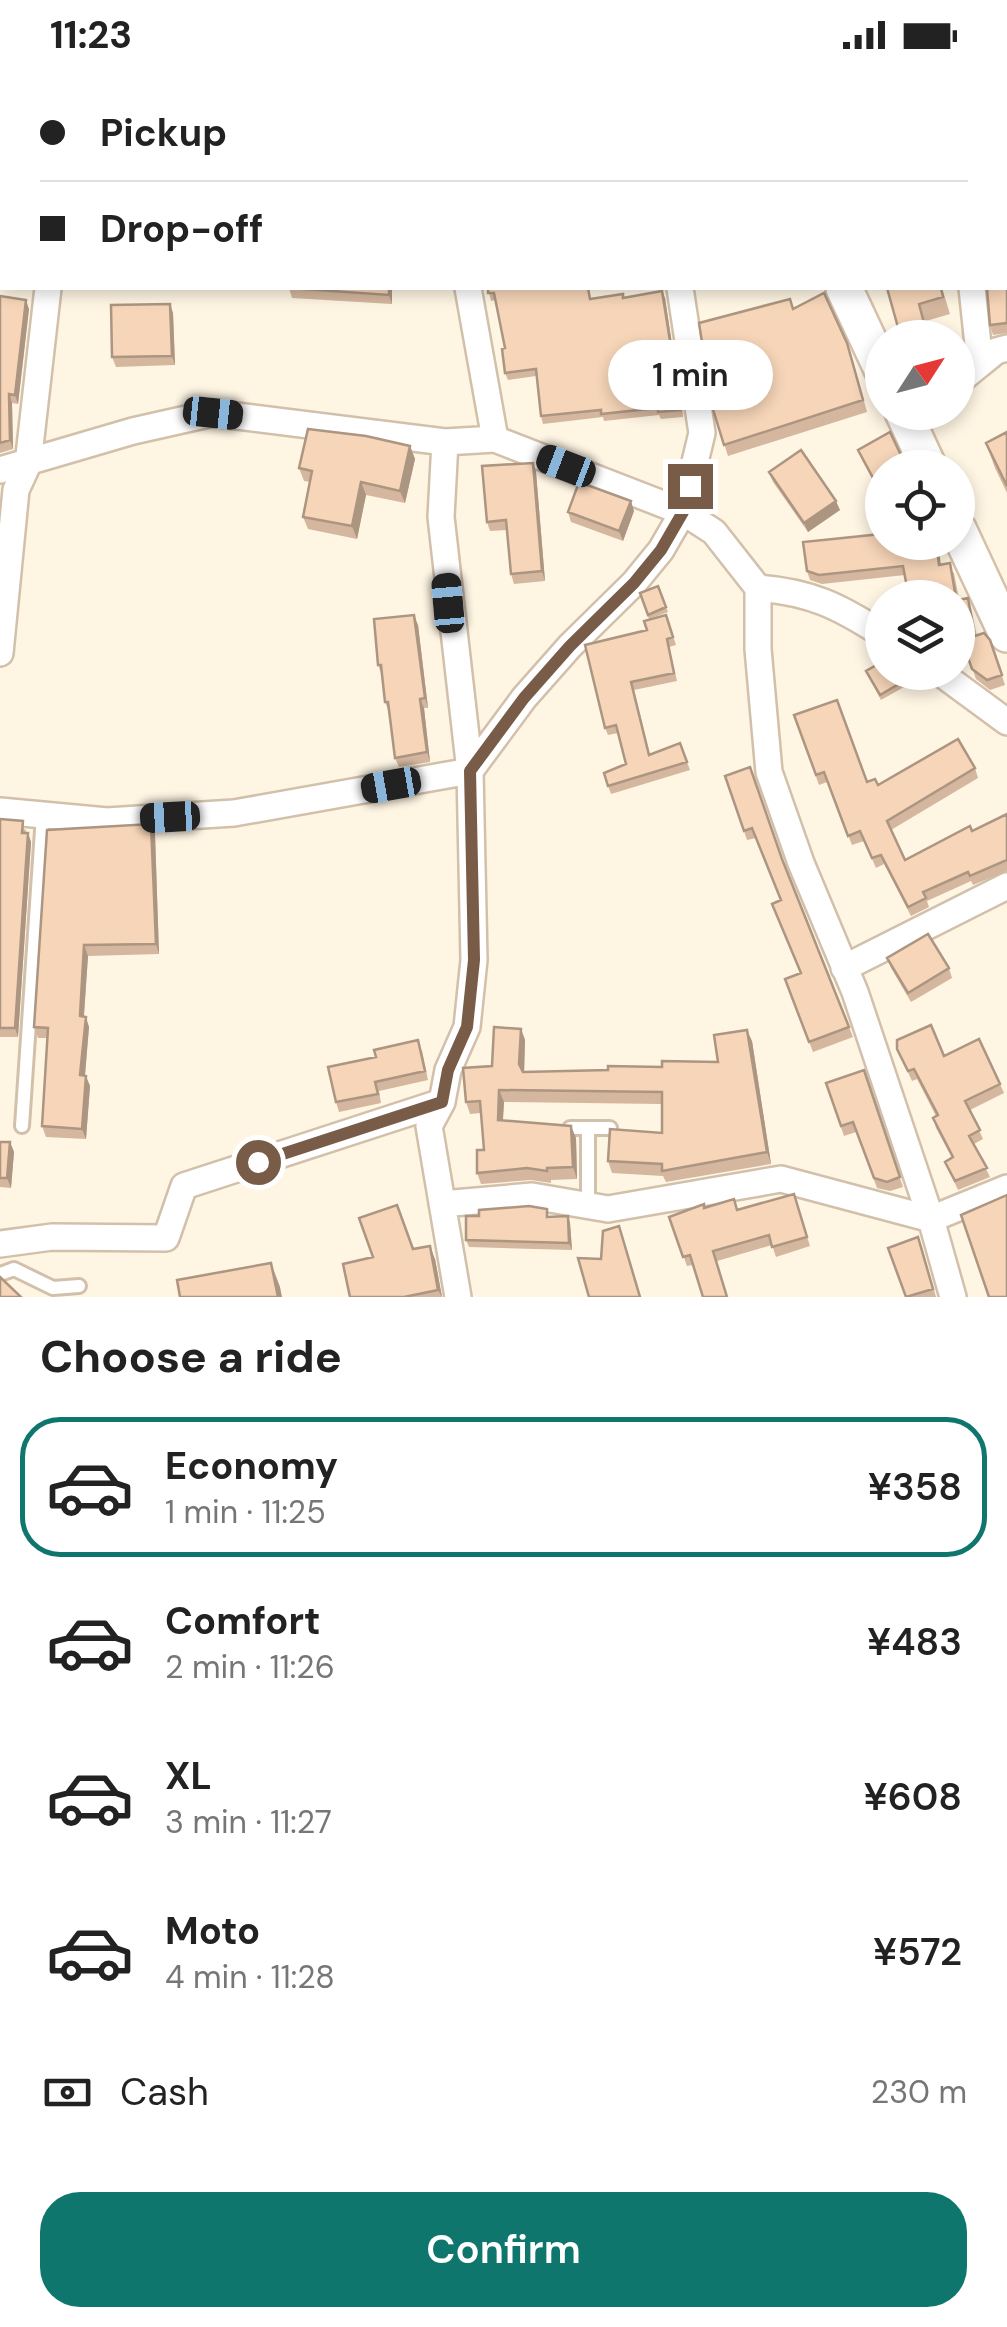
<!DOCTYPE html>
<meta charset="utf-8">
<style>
:root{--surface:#fff;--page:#f6f6f6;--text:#222;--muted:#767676;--line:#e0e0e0;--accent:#0f766e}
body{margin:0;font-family:"DM Sans",sans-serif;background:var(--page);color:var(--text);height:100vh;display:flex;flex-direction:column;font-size:38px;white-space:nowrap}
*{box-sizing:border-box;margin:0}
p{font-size:32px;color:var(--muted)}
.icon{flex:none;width:55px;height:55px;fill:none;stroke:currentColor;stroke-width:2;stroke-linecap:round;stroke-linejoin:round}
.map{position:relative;height:1227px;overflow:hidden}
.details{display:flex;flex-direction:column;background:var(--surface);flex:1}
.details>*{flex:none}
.guide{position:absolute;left:0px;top:0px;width:1008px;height:220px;box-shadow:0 5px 15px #0003;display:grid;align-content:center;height:220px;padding:0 40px;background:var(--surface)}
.needle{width:65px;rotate:54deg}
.controls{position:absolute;left:865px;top:250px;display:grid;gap:20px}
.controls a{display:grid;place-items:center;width:110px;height:110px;border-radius:50%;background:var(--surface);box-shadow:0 5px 15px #0003;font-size:50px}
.end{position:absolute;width:45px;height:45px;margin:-22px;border:12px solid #785c47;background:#fff;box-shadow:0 0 0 5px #fff}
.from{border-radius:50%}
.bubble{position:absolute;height:70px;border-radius:35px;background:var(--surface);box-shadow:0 5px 15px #0003;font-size:32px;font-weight:600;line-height:70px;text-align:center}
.car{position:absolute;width:30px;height:60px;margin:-30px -15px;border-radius:12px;box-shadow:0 0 8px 2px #0007;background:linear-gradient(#222 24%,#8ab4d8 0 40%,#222 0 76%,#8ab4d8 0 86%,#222 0)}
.guide b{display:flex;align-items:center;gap:35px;height:95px;font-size:38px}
.guide b+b{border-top:2px solid var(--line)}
.guide i{width:25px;height:25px;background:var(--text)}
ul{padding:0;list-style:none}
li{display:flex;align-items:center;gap:30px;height:140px;margin:0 20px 15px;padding:0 20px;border:5px solid transparent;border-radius:40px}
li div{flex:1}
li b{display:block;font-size:38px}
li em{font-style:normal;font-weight:600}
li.on{border-color:var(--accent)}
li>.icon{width:90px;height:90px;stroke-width:1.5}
h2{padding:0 40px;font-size:45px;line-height:120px}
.pay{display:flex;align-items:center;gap:25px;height:110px;padding:0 40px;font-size:38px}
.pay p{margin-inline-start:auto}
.cta{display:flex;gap:20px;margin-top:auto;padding:20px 40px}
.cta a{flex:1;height:115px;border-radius:40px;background:var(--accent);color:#fff;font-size:40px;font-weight:600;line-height:115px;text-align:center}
.status{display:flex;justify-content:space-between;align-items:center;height:70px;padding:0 50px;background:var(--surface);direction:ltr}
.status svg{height:28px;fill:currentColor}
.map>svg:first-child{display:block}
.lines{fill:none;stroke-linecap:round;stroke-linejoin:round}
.lane-casing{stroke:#d2c0ab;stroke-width:18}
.street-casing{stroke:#d2c0ab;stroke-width:30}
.secondary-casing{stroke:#d6c0a8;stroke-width:40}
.lane{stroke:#fff;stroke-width:12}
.street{stroke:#fff;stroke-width:25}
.secondary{stroke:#fff;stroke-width:35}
.wall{fill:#d4b79e}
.shaded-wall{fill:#ac9581}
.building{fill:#f6d5b8;stroke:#ac9581;stroke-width:2.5}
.route{stroke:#785c47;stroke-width:12}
</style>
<div class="status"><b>11:23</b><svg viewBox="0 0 49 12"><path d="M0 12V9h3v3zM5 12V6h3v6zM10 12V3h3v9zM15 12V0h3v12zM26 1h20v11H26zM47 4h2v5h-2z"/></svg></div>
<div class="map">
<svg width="1007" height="1227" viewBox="0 0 1007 1227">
<rect width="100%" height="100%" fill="#fef5e3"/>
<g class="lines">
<defs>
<path id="lane" d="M 22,1056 L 43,745
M 570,1058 L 610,1058
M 588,1058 L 588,1135
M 0,1204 L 14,1199 L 53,1218 L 79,1216"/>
<path id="street" d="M 430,0 L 430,2
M 109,2 L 110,0
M 1001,2 L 1001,0
M 468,218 L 495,369
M 980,294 L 996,281 L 1007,278
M 958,312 L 980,294 L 972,218
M 445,372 L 441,447 L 470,701 L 474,890 L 467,957 L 448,1000 L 442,1032 L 429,1056 L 458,1227
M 0,400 L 133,361 L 213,343 L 445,372 L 495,369 L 683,442 L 714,462 L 758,518 C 810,522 839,536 882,564
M 758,518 L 758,579 L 769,702 L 801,793 L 855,922 L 931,1149 L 953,1227
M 0,583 L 16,420 L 28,394 L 48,218
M 939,602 L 1007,652
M 0,741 L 107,751 L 234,743 L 470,701 L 524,628 L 570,576 L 634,513 L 661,480 L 683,442 L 702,363 L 680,218
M 844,898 L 1007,816
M 442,1134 L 532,1126 L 608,1139 L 781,1109 L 931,1149 L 1007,1118
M 0,1174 L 52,1167 L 166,1168 L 184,1116 L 442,1032"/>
<path id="secondary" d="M 749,0 L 750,2
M 844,218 L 882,299
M 903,342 L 929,398
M 958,459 L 1007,564"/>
</defs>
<use href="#lane" class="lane-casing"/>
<use href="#street" class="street-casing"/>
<use href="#secondary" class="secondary-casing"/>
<use href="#lane" class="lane"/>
<use href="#street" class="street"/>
<use href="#secondary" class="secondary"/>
</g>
<path class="wall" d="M 0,0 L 60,0 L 60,2 L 2,2 L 2,8 L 0,7 Z
M 1007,180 L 1007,263 L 993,265 L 990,255 Z
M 289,218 L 392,218 L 392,234 L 292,228 Z
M 488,218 L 591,229 L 665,228 L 683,347 L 661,349 L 659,345 L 604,351 L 603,347 L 543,354 L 541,346 L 536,306 L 508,310 L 505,303 L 505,278 L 495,230 L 491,231 Z
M 887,218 L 942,218 L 950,244 L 926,251 L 930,268 L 901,268 Z
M 0,226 L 29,239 L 18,334 L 12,333 L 13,379 L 0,383 Z
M 793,239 L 851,284 L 867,342 L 728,386 L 712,336 Z
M 173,243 L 175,295 L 116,297 L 112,287 Z
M 1007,362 L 1007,423 L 995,398 L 986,373 Z
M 410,376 L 415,389 L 405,433 L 366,425 L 357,469 L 308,459 L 303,447 L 310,412 L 304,411 L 299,398 Z
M 858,380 L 882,398 L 882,426 L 862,390 Z
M 533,393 L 536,402 L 545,511 L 514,514 L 511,504 L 507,460 L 490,461 L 487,452 Z
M 769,402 L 840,440 L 808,462 L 773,412 Z
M 634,441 L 623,471 L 571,452 L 568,442 Z
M 803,472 L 941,495 L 954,503 L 959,529 L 971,538 L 977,566 L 990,570 L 1005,615 L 990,620 L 976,609 L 962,570 L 976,566 L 958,569 L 958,528 L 909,528 L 905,505 L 822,514 L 810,510 L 807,501 Z
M 658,516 L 668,542 L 649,549 L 666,545 L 676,575 L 669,577 L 677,611 L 634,620 L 650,685 L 687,692 L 690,700 L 611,724 L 608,716 L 626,694 L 618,663 L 608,665 L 605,658 L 647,560 L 649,549 L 640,523 Z
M 418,555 L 428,638 L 424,638 L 430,692 L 399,697 L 395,688 L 389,642 L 385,632 L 382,605 L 378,595 Z
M 866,601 L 902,612 L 904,617 L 881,630 Z
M 794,645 L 867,712 L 878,715 L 975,698 L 978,708 L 891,760 L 905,790 L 972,761 L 1007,744 L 1007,801 L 973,815 L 971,811 L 927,831 L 929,837 L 911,846 L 884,794 L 876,798 L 864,771 L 852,775 L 827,712 L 819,715 Z
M 725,706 L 783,792 L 853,967 L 813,982 L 785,909 L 800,903 L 781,830 L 756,768 L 747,770 Z
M 0,749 L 26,760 L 26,763 L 28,763 L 31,772 L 18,967 L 0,967 Z
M 47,760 L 155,764 L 159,884 L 88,886 L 84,947 L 89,957 L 85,1006 L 90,1016 L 86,1069 L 46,1067 L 42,1056 L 47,968 L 38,968 L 34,957 Z
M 887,888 L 949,898 L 952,908 L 911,932 L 891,898 Z
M 521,959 L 525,970 L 524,1002 L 608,1000 L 718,992 L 752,971 L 771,1094 L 666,1112 L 663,1106 L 612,1103 L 608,1091 L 662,1063 L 662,1034 L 504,1032 L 503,1051 L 576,1068 L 577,1109 L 551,1110 L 551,1113 L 531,1110 L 481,1114 L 477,1103 L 484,1080 L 481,1043 L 470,1044 L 466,1032 Z
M 897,979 L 944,986 L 1000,1014 L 1004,1023 L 970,1040 L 983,1069 L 974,1074 L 990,1107 L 958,1120 L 945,1092 L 952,1088 L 936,1058 L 933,1048 L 936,1046 L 917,1009 L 912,1011 Z
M 422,980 L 428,1010 L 379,1021 L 381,1033 L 339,1042 L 336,1032 Z
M 864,1000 L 903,1117 L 890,1121 L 877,1118 L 856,1062 L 844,1066 L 826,1013 Z
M 0,1072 L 10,1072 L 14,1082 L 11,1118 L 0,1117 Z
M 794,1124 L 810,1176 L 776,1187 L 772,1175 L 717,1191 L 687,1196 L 669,1147 L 705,1138 L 738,1140 Z
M 550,1147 L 570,1153 L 572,1180 L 469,1177 L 466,1170 Z
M 918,1167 L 922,1177 L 936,1227 L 906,1227 Z
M 413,1179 L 435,1189 L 442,1227 L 350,1227 Z"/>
<path class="shaded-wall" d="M 389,218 L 392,218 L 392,234 L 389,225 Z
M 662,221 L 665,228 L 683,347 L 681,340 Z
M 26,230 L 29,239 L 18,334 L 15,325 Z
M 170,234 L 173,243 L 175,295 L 172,286 Z
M 9,324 L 12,333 L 13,379 L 10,370 Z
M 410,376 L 415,389 L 405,433 L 400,421 Z
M 533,393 L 536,402 L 545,511 L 542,501 Z
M 361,412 L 366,425 L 357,469 L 352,456 Z
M 631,431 L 634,441 L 623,471 L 619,461 Z
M 836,431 L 840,440 L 808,462 L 804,453 Z
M 936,472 L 938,472 L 942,504 L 939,495 Z
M 414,545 L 418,555 L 428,638 L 425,628 Z
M 420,629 L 424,638 L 430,692 L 427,682 Z
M 151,754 L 155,764 L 159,884 L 156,874 Z
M 28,763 L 31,772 L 18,967 L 15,958 Z
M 84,875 L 88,886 L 83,957 L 80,946 Z
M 86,947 L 89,957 L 84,1016 L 80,1005 Z
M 521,959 L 525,970 L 524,1006 L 519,994 Z
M 747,960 L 752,971 L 771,1094 L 767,1082 Z
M 86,1006 L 90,1016 L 86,1069 L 82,1059 Z
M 499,1020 L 504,1032 L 502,1062 L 498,1050 Z
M 571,1056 L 576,1068 L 577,1109 L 573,1097 Z
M 10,1072 L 14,1082 L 11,1118 L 7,1108 Z
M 568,1146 L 570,1153 L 572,1180 L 569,1173 Z
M 430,1176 L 435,1189 L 442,1227 L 438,1220 Z
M 271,1193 L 280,1217 L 282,1227 L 278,1227 Z"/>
<path class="building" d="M 11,0 L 55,0 L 55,2 L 29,2 Z
M 348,0 L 414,0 L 416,2 L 348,2 Z
M 529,0 L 547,0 L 547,2 L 511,2 Z
M 1005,180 L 1007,180 L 1007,253 L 990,255 L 987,218 L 1005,218 Z
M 289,218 L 389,218 L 389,225 Z
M 488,218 L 588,218 L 590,229 L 623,224 L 623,228 L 662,221 L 681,340 L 658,342 L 658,338 L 601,344 L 601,340 L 541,346 L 536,299 L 505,303 L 502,279 L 505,278 L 494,223 L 488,223 Z
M 887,218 L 941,218 L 943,227 L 919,234 L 928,268 L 901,268 Z
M 824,223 L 847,273 L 863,330 L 724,375 L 712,336 L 699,253 L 790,229 L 793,239 Z
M 0,226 L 26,230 L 15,325 L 9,324 L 10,370 L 0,373 Z
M 170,234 L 172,286 L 112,287 L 111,235 Z
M 308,359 L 366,366 L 410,376 L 400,421 L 361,412 L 352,456 L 303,447 L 312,401 L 299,398 Z
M 890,362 L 907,398 L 882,398 L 882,415 L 878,417 L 858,380 Z
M 1007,362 L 1007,416 L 986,373 Z
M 801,380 L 836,431 L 804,453 L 769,402 Z
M 533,393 L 542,501 L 511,504 L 506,450 L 487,452 L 482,396 Z
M 579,412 L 631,431 L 619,461 L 568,442 Z
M 882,464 L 882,472 L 936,472 L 939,495 L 950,493 L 956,528 L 927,528 L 926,525 L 909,528 L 903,496 L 819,505 L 807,501 L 803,472 Z
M 658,516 L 666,537 L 648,545 L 640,523 Z
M 968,528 L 973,556 L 958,559 L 958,530 Z
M 414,545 L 425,628 L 420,629 L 427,682 L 395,688 L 388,632 L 385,632 L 381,595 L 378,595 L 374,549 Z
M 666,545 L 673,567 L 667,569 L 674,603 L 631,612 L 649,685 L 680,673 L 687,692 L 608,716 L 604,703 L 626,694 L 616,655 L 605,658 L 585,575 L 647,560 L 644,551 Z
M 984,563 L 990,570 L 1002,605 L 987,610 L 972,599 L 962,570 Z
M 882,592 L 882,602 L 897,602 L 902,612 L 880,625 L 866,601 Z
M 837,630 L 867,712 L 875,709 L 878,715 L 958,669 L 975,698 L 887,751 L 905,790 L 970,756 L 972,761 L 1007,744 L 1007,790 L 970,806 L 968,802 L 923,822 L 926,828 L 908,837 L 881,785 L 872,788 L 860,761 L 848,766 L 824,702 L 816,705 L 794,645 Z
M 750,697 L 782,789 L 849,957 L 809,972 L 785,909 L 801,903 L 772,834 L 781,830 L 752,758 L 744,761 L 725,706 Z
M 0,749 L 23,751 L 22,763 L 28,763 L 15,958 L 0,958 Z
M 151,754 L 156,874 L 84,875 L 80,946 L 86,947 L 80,1005 L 86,1006 L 82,1059 L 42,1056 L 48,958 L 34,957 L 47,760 Z
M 928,864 L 949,898 L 908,923 L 887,888 Z
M 931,955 L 944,986 L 979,969 L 1000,1014 L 965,1031 L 980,1060 L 969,1066 L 987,1098 L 955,1111 L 945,1092 L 953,1087 L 933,1048 L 938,1045 L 914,999 L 908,1001 L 897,979 L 897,970 Z
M 494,957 L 521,959 L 519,994 L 523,1002 L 608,1000 L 608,996 L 662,997 L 662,991 L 718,992 L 714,965 L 747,960 L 767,1082 L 662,1101 L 662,1094 L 608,1091 L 610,1059 L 662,1063 L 662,1022 L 499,1020 L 498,1050 L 571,1056 L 573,1097 L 547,1098 L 547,1101 L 527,1098 L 477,1103 L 477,1080 L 484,1080 L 480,1031 L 466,1032 L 463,998 L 492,996 Z
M 418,970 L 425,1001 L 375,1012 L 378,1024 L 336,1032 L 328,997 L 376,987 L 374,980 Z
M 864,1000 L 900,1107 L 887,1112 L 874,1108 L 853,1052 L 841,1056 L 826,1013 Z
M 0,1072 L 10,1072 L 7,1108 L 0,1108 Z
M 794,1124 L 807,1167 L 772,1177 L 769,1165 L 713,1181 L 727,1227 L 703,1227 L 690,1185 L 683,1187 L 669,1147 L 704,1134 L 704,1138 L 734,1129 L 737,1140 Z
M 1007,1125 L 1007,1227 L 989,1227 L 961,1145 Z
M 397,1135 L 413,1179 L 430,1176 L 438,1220 L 404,1227 L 350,1227 L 343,1194 L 373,1187 L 359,1148 Z
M 529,1136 L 547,1139 L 547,1147 L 568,1146 L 569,1173 L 466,1170 L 466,1146 L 479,1146 L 479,1140 Z
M 619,1156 L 640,1227 L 589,1227 L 578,1188 L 601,1189 L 603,1161 Z
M 918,1167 L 933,1219 L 906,1227 L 888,1178 Z
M 271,1193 L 278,1227 L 180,1227 L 177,1210 Z
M 0,1207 L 21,1227 L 0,1227 Z"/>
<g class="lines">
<path class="route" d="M 258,1092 L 442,1032 L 448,1000 L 467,957 L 474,890 L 470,701 L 524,628 L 570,576 L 634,513 L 661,480 L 683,442 L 690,416"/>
</g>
</svg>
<div class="controls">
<a><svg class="needle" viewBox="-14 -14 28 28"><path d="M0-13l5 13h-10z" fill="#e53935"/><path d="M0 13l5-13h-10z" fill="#767676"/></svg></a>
<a><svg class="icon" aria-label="locate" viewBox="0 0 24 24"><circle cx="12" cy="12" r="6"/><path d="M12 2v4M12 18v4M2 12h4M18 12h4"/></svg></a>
<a><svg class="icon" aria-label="layers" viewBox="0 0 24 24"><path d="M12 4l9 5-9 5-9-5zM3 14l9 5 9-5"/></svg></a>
</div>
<i class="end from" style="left:258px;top:1092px"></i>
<i class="end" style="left:690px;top:416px"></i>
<div class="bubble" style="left:608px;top:270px;width:165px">1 min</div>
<i class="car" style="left:213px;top:343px;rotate:96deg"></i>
<i class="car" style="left:566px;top:396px;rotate:291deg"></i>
<i class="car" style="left:448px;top:533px;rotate:355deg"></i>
<i class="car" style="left:391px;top:715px;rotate:260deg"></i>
<i class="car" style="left:170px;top:747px;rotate:267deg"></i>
<div class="guide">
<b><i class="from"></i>Pickup</b>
<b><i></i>Drop-off</b>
</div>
</div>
<section class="details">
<h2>Choose a ride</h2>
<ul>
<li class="on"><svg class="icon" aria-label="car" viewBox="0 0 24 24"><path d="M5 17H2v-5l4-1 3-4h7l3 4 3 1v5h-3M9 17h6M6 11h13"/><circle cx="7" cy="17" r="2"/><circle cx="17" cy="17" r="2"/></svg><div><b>Economy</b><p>1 min · 11:25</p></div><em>¥358</em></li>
<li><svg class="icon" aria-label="car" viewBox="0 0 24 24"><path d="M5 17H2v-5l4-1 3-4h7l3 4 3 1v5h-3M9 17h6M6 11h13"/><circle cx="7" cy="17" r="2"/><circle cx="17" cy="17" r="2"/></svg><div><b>Comfort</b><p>2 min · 11:26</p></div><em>¥483</em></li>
<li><svg class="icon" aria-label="car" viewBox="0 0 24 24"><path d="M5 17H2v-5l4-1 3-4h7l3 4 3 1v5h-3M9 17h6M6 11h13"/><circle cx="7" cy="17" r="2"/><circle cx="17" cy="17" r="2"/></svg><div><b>XL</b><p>3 min · 11:27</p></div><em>¥608</em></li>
<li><svg class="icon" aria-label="car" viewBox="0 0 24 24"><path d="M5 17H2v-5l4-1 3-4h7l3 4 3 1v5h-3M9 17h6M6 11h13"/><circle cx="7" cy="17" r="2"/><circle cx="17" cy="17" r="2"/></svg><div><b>Moto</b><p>4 min · 11:28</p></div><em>¥572</em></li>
</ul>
<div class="pay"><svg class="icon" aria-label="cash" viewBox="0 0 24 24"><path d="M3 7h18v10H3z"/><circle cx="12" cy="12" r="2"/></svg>Cash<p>230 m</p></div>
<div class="cta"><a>Confirm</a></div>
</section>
